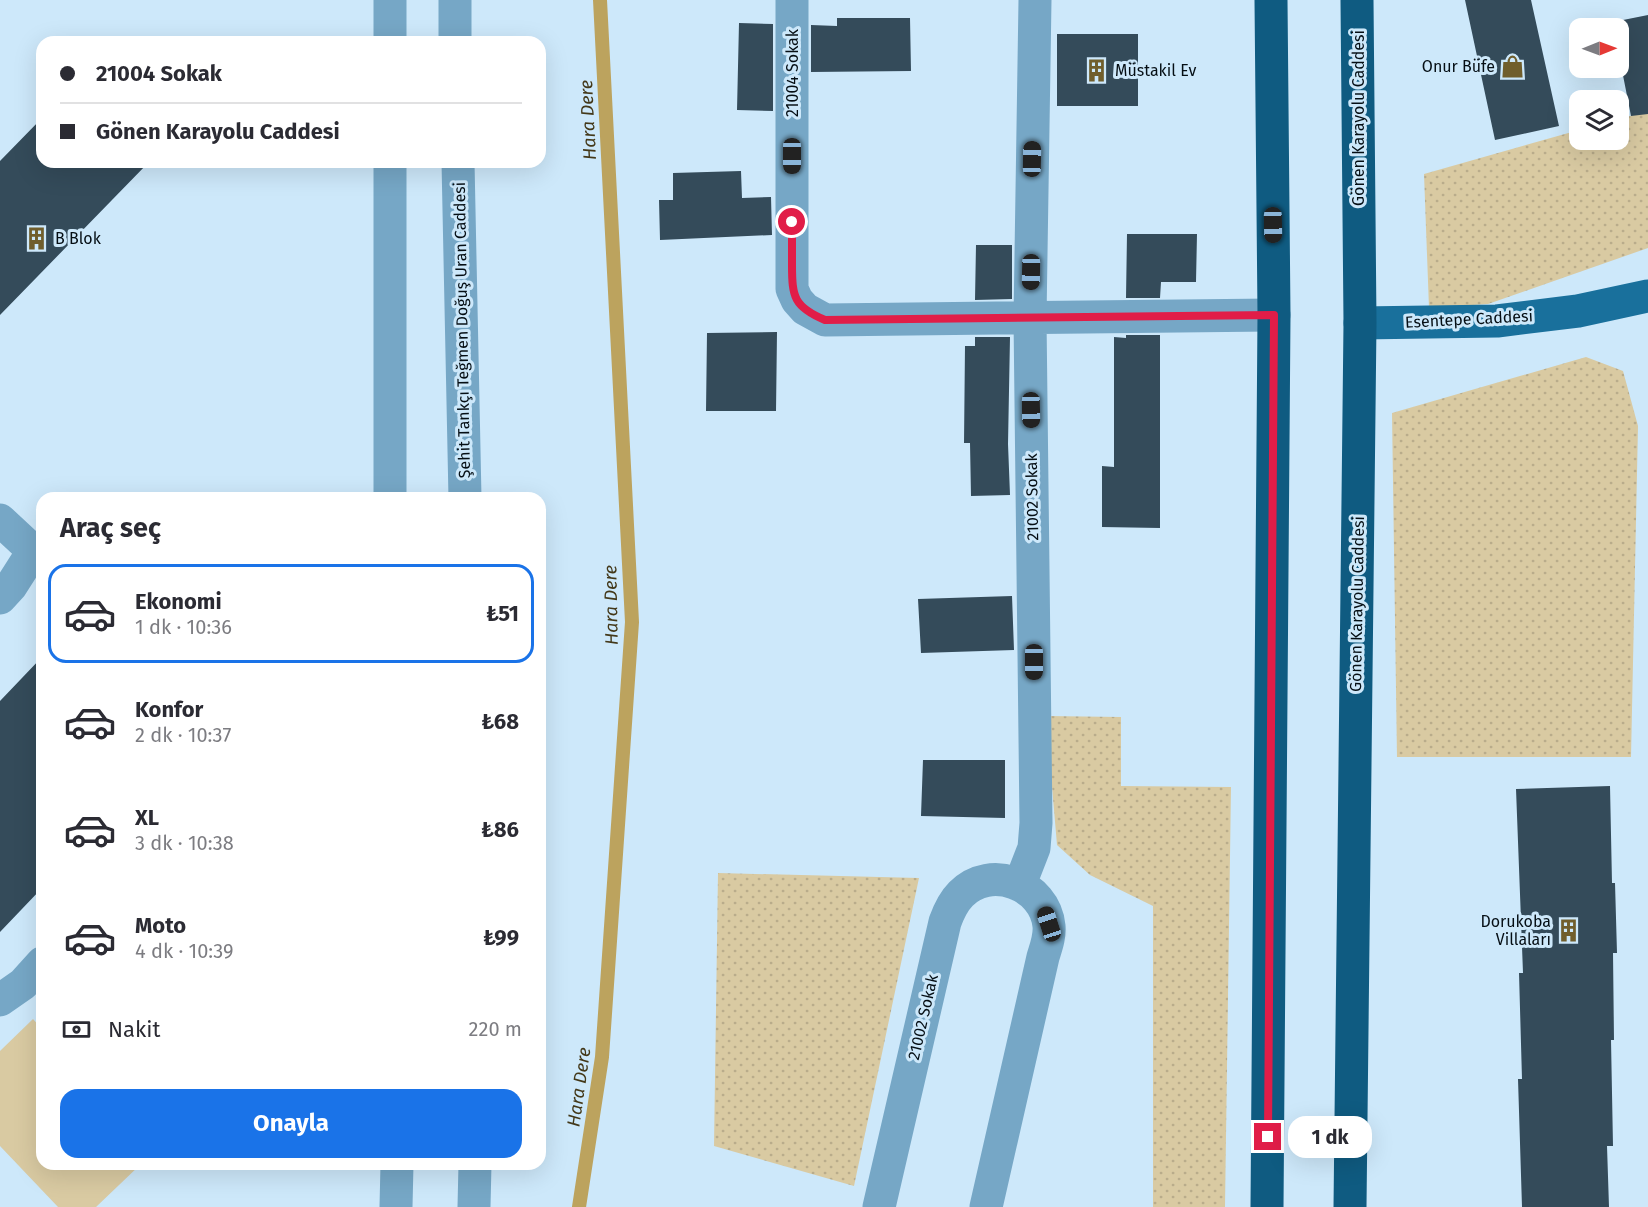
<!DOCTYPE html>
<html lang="tr">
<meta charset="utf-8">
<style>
:root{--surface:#fff;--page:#f2f2f3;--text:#2b2b33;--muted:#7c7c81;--line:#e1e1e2;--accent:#1a73e8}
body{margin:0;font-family:"Fira Sans",sans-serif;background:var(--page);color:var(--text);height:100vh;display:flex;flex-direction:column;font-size:22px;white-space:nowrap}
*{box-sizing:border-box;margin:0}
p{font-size:20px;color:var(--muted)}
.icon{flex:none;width:33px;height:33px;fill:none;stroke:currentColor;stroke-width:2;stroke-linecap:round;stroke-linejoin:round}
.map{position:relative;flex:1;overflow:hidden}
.panel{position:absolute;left:36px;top:492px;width:510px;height:678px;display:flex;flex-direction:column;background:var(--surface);border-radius:18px;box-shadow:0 6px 24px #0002}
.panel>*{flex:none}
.hud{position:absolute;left:36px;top:36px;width:510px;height:132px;border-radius:18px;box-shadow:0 6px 24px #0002;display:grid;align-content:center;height:132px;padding:0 24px;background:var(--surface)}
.needle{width:39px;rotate:89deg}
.buttons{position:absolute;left:1569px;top:18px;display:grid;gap:12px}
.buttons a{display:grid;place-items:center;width:60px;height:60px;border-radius:12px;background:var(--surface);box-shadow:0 6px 24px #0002;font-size:30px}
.end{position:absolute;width:27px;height:27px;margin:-14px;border:8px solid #e11d48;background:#fff;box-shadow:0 0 0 3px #fff}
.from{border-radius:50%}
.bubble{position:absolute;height:42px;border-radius:18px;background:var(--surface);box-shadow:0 6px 24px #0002;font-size:20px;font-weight:700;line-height:42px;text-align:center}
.car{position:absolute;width:18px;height:36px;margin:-18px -9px;border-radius:8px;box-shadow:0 0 4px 2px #0007;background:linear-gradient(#222 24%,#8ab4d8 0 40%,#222 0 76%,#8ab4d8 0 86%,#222 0)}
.hud b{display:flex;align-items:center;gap:21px;height:57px;font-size:22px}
.hud b+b{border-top:2px solid var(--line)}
.hud i{width:15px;height:15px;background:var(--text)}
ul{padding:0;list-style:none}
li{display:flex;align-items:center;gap:18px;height:99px;margin:0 12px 9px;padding:0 12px;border:3px solid transparent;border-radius:18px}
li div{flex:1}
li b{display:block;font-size:22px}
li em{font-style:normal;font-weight:700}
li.selected{border-color:var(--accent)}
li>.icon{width:54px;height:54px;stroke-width:1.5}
h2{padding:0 24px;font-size:27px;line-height:72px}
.pay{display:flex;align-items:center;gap:15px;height:66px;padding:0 24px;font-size:22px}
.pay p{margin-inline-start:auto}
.button{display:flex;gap:12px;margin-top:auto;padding:12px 24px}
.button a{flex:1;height:69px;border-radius:18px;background:var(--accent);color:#fff;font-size:24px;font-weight:700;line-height:69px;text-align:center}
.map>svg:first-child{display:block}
.grass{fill:url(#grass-dots)}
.green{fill:#d9caa2}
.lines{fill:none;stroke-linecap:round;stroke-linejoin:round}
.stream{stroke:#bca35e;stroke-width:14}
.building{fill:#344b5a}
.minor{stroke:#76a7c6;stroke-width:33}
.major{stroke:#19709c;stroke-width:33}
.highway{stroke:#0f5b81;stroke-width:33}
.route{stroke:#e11d48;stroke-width:8}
.labels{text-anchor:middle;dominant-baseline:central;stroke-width:6;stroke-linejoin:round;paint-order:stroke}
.poi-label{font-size:16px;fill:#050e14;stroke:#cde8fa;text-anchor:end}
.street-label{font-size:16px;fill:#050e14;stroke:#cde8fa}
.water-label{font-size:18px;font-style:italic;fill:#433819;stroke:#cde8fa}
</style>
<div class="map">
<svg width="1648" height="1207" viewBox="0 0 1648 1207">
<defs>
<pattern id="grass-dots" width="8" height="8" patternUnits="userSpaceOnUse" patternTransform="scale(1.5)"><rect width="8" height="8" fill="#d9caa2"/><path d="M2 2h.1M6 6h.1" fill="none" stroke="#b9ac8b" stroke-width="1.8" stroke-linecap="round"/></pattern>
</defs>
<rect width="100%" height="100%" fill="#cde8fa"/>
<path class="grass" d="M 1648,111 L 1648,248 L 1488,304 L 1429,308 L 1424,174 L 1579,130 L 1580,140 L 1618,140 L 1619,119 Z
M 1586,357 L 1623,371 L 1638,426 L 1631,757 L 1397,757 L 1392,413 Z
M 1046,716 L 1121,717 L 1121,786 L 1231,787 L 1225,1207 L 1153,1207 L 1153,906 L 1090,875 L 1057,845 Z
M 718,873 L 919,878 L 854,1186 L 714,1146 Z"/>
<path class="green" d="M 33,1019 L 42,1029 L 42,1164 L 141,1164 L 96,1207 L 58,1207 L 0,1146 L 0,1051 Z"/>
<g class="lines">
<path class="stream" d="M 579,1207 L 602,1057 L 632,622 L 600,0"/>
</g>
<path class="building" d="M 1465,0 L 1531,0 L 1559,126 L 1495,140 Z
M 1648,15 L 1648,114 L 1631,116 L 1618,50 L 1618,28 L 1614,28 L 1613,22 Z
M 837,18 L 910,18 L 911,71 L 811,72 L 811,25 L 837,26 Z
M 739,23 L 773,24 L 773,111 L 737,110 Z
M 1057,34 L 1138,34 L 1138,106 L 1057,106 Z
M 42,118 L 42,162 L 149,162 L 0,315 L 0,161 Z
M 741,171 L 742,198 L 771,197 L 772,235 L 660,240 L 659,200 L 673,200 L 673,173 Z
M 1127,234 L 1197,234 L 1196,282 L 1161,282 L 1160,298 L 1126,298 Z
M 976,245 L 1012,245 L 1012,299 L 975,300 Z
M 777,332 L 776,411 L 706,411 L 707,333 Z
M 1126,335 L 1160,335 L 1160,528 L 1102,527 L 1102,466 L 1114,467 L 1114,337 L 1126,338 Z
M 975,337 L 1010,337 L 1008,444 L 1010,495 L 971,496 L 970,443 L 964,443 L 965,346 L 975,346 Z
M 1012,596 L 1014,650 L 921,653 L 918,599 Z
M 42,657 L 42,888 L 0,932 L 0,701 Z
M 923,760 L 1005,760 L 1005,818 L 921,816 Z
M 1610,786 L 1612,883 L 1615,883 L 1617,953 L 1613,953 L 1614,1040 L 1611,1040 L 1613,1146 L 1607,1146 L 1609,1207 L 1522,1207 L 1518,1079 L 1522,1079 L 1519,973 L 1523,973 L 1516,789 Z"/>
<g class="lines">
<path class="minor" d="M 390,0 L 390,42
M 455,0 L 455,42
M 792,0 L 792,289 L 797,300 L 805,309 L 825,320 L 1274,315
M 390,162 L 390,498
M 458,162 L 465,498
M 0,520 L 42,559
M 0,598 L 11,586 L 34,550
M 1020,884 L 1034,848 L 1036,823 L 1030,318 L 1035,0
M 0,1000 L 23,984 L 42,963
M 396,1207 L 397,1164
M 474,1207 L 475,1164
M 879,1207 L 945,922 C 949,911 953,902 961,894 C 990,864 1045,884 1049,926 C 1050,937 1046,947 1043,957 L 986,1207"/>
<path class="major" d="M 1360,323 L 1497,321 L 1578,311 L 1648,296"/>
<path class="highway" d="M 1267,1207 L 1274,315 L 1271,0
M 1350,1207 L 1360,323 L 1357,0"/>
</g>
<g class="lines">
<path class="route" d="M 792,222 C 792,237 792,251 792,265 C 792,297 794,307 825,320 L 1274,315 L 1268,1137"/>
</g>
<defs>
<symbol id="shop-bare" viewBox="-9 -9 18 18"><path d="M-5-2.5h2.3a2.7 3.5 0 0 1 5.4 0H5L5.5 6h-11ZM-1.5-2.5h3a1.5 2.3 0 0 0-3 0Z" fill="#705e2c" stroke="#cde8fa" stroke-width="2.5" paint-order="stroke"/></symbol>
<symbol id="building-bare" viewBox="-9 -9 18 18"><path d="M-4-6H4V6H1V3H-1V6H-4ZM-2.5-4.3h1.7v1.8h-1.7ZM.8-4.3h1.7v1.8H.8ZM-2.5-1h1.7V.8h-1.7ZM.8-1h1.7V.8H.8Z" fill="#705e2c" stroke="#cde8fa" stroke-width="2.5" paint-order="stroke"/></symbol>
</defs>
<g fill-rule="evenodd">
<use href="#shop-bare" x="1496" y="50" width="33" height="33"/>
<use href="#building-bare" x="1080" y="54" width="33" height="33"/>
<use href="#building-bare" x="20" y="222" width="33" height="33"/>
<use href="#building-bare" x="1552" y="914" width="33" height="33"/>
</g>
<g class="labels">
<g class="poi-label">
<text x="1495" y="66">Onur Büfe</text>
<text x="1115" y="70" text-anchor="start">Müstakil Ev</text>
<text x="55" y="238" text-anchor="start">B Blok</text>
<text x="1551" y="921">Dorukoba<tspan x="1551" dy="18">Villaları</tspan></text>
</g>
<g class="street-label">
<text transform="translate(792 73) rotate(-90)">21004 Sokak</text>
<text transform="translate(1358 118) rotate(-90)">Gönen Karayolu Caddesi</text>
<text transform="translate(1469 319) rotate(-3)">Esentepe Caddesi</text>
<text transform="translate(462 330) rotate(-91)">Şehit Tankçı Teğmen Doğuş Uran Caddesi</text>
<text transform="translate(1032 497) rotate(-91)">21002 Sokak</text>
<text transform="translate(1357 604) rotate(-89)">Gönen Karayolu Caddesi</text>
<text transform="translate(923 1017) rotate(-77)">21002 Sokak</text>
</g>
<g class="water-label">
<text transform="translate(588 120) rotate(-93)">Hara Dere</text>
<text transform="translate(611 605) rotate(-91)">Hara Dere</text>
<text transform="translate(579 1087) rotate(-82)">Hara Dere</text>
</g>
</g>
</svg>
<div class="buttons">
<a><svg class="needle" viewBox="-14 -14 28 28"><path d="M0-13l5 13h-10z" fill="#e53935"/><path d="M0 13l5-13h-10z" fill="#7c7c81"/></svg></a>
<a><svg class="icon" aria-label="layers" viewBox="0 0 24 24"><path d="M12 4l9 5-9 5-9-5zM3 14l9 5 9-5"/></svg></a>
</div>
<i class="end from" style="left:792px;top:222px"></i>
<i class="end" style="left:1268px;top:1137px"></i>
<div class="bubble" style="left:1288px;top:1116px;width:84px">1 dk</div>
<i class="car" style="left:792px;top:156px;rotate:180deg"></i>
<i class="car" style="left:1032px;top:159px;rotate:1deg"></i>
<i class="car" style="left:1273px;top:225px;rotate:179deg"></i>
<i class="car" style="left:1031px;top:272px;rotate:181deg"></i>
<i class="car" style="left:1031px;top:410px;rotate:179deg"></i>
<i class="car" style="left:1034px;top:662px;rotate:180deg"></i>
<i class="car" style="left:1049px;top:924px;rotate:342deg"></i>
<div class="hud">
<b><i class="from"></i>21004 Sokak</b>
<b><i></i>Gönen Karayolu Caddesi</b>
</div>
<section class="panel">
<h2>Araç seç</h2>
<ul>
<li class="selected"><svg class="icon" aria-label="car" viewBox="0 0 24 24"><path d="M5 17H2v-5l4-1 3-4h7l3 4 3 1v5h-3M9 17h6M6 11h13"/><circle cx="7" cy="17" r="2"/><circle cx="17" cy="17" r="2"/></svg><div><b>Ekonomi</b><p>1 dk · 10:36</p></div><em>₺51</em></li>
<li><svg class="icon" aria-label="car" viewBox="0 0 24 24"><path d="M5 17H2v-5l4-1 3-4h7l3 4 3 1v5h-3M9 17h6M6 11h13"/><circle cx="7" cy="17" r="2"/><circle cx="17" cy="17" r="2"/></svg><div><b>Konfor</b><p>2 dk · 10:37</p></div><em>₺68</em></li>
<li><svg class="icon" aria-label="car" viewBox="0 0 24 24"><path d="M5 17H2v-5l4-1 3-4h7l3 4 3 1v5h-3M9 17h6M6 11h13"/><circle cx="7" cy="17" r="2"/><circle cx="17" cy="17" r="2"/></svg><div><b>XL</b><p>3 dk · 10:38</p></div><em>₺86</em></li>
<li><svg class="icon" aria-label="car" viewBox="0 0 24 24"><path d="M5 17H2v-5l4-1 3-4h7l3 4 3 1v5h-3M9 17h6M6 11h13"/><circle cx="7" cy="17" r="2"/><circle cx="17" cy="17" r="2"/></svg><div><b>Moto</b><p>4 dk · 10:39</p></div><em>₺99</em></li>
</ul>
<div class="pay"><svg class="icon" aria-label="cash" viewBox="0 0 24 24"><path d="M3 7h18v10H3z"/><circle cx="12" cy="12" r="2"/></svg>Nakit<p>220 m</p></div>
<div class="button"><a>Onayla</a></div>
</section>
</div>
